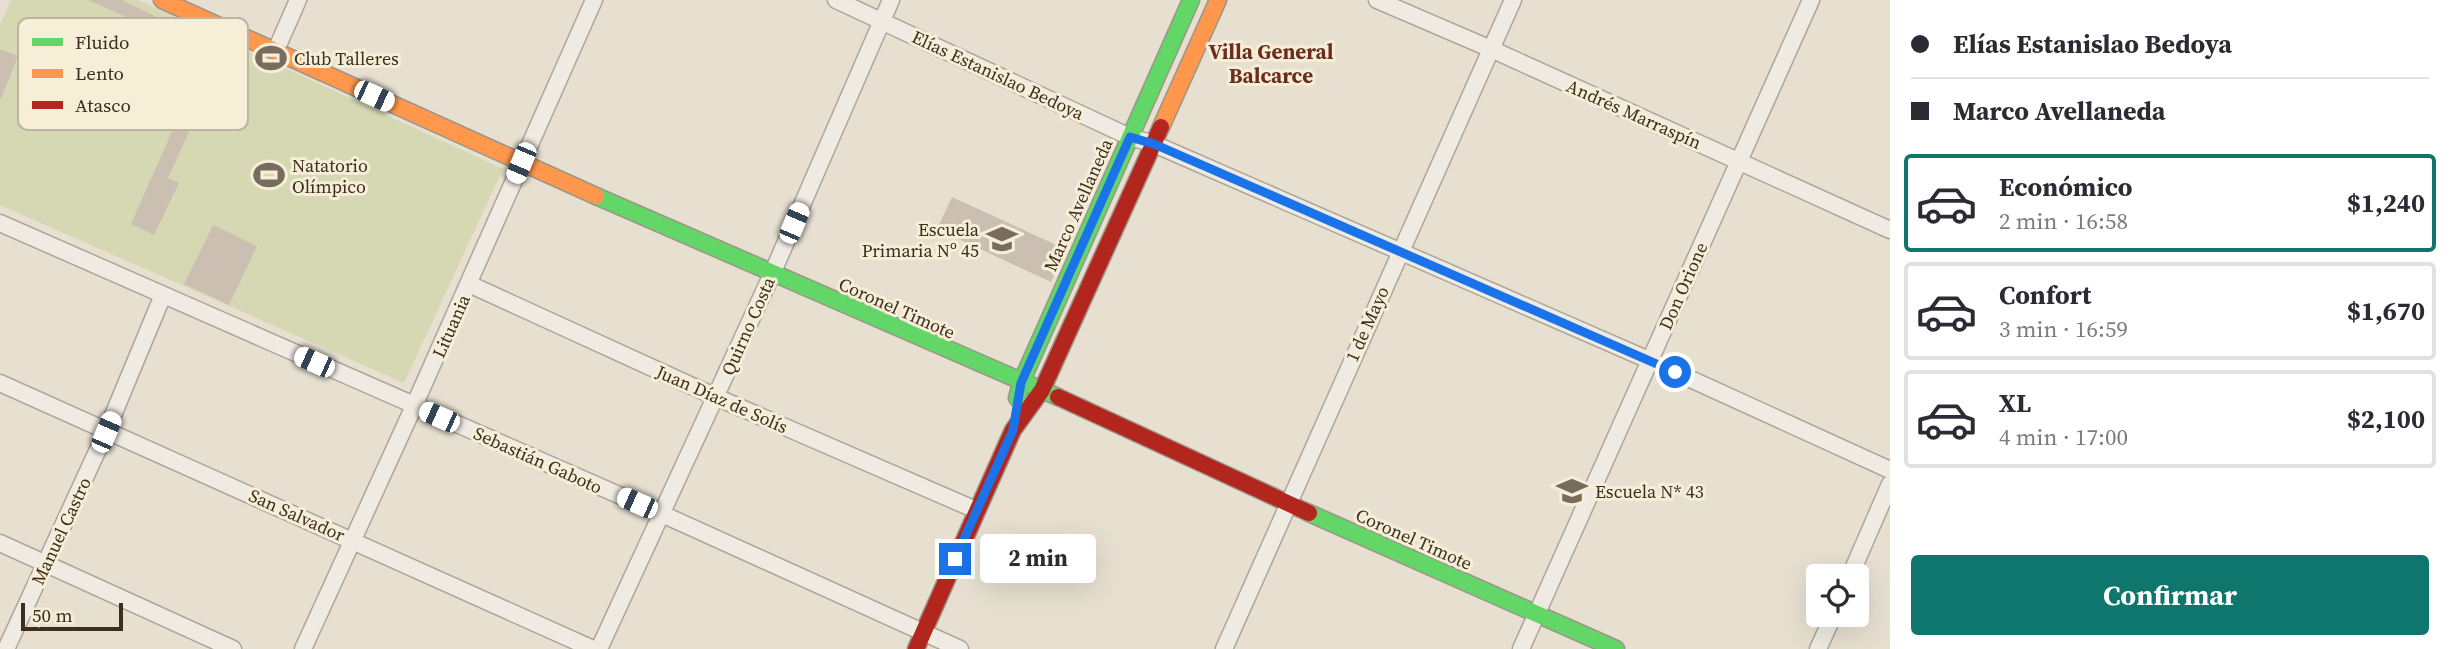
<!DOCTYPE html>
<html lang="es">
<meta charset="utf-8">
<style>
:root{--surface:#fff;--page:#f7f7f7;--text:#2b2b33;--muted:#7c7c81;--line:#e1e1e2;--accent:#0f766e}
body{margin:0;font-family:"Source Serif 4",serif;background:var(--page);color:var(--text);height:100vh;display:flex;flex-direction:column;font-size:26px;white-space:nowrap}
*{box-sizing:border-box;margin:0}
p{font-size:23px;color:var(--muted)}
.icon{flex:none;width:38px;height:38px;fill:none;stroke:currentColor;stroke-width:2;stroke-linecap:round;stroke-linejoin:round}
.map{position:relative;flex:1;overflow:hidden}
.sheet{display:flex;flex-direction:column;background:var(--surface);width:560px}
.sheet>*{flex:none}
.top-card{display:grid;align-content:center;height:154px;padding:0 21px;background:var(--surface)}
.controls{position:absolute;left:1806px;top:564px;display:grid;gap:14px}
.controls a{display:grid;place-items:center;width:63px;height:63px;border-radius:7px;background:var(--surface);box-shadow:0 7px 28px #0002;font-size:35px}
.scale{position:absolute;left:21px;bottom:18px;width:102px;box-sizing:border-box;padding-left:7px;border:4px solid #3d2e20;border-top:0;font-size:19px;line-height:24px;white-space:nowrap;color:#3d2e20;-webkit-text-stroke:5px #f7eed8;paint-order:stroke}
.end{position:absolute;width:32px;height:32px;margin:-16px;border:9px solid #1a73e8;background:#fff;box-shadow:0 0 0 4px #fff}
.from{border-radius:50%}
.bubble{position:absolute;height:49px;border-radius:7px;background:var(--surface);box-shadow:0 7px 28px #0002;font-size:23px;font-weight:700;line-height:49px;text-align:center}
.car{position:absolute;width:21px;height:42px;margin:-21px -10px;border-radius:9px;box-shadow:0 0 5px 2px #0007;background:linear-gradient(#fff 24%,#345 0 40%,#fff 0 76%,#345 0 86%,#fff 0)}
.top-card b{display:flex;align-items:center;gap:24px;height:66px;font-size:26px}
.top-card b+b{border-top:2px solid var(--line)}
.top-card i{width:18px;height:18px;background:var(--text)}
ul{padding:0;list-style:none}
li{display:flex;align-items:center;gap:21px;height:98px;margin:0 14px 10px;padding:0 7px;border:4px solid var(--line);border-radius:7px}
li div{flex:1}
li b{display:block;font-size:26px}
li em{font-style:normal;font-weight:700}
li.on{border-color:var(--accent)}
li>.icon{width:63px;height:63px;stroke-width:1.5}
.button{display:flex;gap:14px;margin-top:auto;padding:14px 21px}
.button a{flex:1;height:80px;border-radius:7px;background:var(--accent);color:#fff;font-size:28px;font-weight:700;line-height:80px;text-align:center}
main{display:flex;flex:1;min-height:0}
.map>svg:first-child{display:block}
.green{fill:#d6d7b3}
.building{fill:#cbbfb2}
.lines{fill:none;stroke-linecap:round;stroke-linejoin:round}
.street-casing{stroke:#ada599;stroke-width:19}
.fast-casing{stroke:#9c958a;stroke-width:19}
.slow-casing{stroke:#9c958a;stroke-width:19}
.jam-casing{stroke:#9c958a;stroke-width:19}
.street{stroke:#efebe3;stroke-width:16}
.fast{stroke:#63d668;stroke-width:16}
.slow{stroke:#ff974d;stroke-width:16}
.jam{stroke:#b3261e;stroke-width:16}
.route{stroke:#1a73e8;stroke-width:9}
.labels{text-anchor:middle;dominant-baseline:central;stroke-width:6;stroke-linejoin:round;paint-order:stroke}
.poi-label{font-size:18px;fill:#3d2e20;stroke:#f7eed8;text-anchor:start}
.street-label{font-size:18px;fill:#3d2e20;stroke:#f7eed8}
.quarter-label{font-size:21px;font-weight:bold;fill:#6b2e1e;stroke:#f7eed8}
.key{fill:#f7eed8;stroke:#bfb4a1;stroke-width:2}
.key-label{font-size:19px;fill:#3d2e20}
</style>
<main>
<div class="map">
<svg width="1890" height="649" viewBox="0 0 1890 649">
<rect width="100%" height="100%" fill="#e7e0d1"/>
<path class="green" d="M 11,0 L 138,0 L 503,169 L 404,383 L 0,205 L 0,24 Z"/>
<path class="building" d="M 88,0 L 122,0 L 202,39 L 197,49 Z
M 0,49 L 18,56 L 1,99 L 0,99 Z
M 175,125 L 189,132 L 168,178 L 179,183 L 154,235 L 131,224 Z
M 952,197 L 1065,249 L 1051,282 L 937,229 Z
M 213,225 L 257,246 L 229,305 L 184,284 Z"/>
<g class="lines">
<defs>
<path id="street" d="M 836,0 L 1130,137 L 1154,144 L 1651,361 L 1890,470
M 1377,0 L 1491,49 L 1890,230
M 276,50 L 298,0
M 0,223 L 662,514 L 960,649
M 469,284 L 716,397 L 976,510
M 0,383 L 593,649
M 0,543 L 233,649
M 1850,576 L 1890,484
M 6,649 L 106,432 L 163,295
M 303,649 L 414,406 L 594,0
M 599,649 L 772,274 L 891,0
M 1224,649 L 1513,0
M 1521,649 L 1811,0
M 1818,649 L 1834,614"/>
<path id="fast" d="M 596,196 L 1058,397
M 1017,398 L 1021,383 L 1191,0
M 1309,513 L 1616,649"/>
<path id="slow" d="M 162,0 L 596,196
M 1161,127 L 1218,0"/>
<path id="jam" d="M 1058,397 L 1309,513
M 916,649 L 1013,430 L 1042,390 L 1161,127"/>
</defs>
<use href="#street" class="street-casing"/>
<use href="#fast" class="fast-casing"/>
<use href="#slow" class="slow-casing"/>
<use href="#jam" class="jam-casing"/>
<use href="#street" class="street"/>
<use href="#fast" class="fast"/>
<use href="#slow" class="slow"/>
<use href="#jam" class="jam"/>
</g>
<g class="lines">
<path class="route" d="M 955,559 L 1013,430 L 1021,383 L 1130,137 L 1154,144 L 1675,372"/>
</g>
<defs>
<symbol id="stadium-bare" viewBox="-9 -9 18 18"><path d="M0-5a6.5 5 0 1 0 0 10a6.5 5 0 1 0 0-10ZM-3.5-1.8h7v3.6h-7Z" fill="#786c5e" stroke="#f7eed8" stroke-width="2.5" paint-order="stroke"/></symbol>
<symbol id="school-bare" viewBox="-9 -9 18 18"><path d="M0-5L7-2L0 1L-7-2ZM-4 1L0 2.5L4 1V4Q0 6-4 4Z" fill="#786c5e" stroke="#f7eed8" stroke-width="2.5" paint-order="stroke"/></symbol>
</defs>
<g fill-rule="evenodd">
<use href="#stadium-bare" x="249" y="36" width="44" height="44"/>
<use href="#stadium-bare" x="247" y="153" width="44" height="44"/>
<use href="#school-bare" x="980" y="217" width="44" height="44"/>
<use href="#school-bare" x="1550" y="469" width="44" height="44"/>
</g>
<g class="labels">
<g class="poi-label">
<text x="294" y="58">Club Talleres</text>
<text x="292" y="165">Natatorio<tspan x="292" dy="21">Olímpico</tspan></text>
<text x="979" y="229" text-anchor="end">Escuela<tspan x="979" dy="21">Primaria Nº 45</tspan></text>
<text x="1595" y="491">Escuela N* 43</text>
</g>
<g class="street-label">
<text transform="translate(998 75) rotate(25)">Elías Estanislao Bedoya</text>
<text transform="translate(1634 114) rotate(24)">Andrés Marraspín</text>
<text transform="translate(1078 205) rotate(-66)">Marco Avellaneda</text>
<text transform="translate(1683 286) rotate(-66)">Don Orione</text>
<text transform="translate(897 308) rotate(24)">Coronel Timote</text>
<text transform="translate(1367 324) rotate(-66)">1 de Mayo</text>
<text transform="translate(451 326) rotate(-66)">Lituania</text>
<text transform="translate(748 326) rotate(-66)">Quirno Costa</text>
<text transform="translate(722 399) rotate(24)">Juan Díaz de Solís</text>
<text transform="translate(538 460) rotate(24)">Sebastián Gaboto</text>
<text transform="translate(297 515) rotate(24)">San Salvador</text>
<text transform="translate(61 531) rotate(-65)">Manuel Castro</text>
<text transform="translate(1414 539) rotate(24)">Coronel Timote</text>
</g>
<g class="quarter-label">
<text x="1271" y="51">Villa General<tspan x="1271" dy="24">Balcarce</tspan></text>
</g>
</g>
<rect x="18" y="18" width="230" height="112" rx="10" class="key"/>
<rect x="32" y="38" width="31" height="8" fill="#63d668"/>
<rect x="32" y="69" width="31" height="9" fill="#ff974d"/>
<rect x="32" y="101" width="31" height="8" fill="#b3261e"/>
<g class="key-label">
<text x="75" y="49">Fluido</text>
<text x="75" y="80">Lento</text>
<text x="75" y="112">Atasco</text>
</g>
</svg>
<div class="controls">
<a><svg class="icon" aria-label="locate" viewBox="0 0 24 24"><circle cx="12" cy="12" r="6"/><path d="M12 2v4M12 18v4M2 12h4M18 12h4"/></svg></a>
</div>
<div class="scale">50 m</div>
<i class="end from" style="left:1675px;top:372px"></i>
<i class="end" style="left:955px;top:559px"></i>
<div class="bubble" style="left:980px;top:534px;width:116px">2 min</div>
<i class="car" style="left:374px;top:96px;rotate:115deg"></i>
<i class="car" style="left:521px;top:163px;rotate:203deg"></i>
<i class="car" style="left:794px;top:223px;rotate:23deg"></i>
<i class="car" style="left:314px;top:362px;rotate:294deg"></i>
<i class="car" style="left:439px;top:417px;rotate:294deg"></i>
<i class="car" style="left:106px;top:432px;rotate:23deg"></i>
<i class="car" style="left:637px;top:503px;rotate:294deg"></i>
</div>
<section class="sheet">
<div class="top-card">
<b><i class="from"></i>Elías Estanislao Bedoya</b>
<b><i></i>Marco Avellaneda</b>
</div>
<ul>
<li class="on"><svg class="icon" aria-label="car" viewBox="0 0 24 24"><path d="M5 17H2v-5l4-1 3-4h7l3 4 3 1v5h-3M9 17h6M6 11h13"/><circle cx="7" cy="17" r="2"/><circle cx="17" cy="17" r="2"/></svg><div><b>Económico</b><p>2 min · 16:58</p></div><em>$1,240</em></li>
<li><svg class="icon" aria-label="car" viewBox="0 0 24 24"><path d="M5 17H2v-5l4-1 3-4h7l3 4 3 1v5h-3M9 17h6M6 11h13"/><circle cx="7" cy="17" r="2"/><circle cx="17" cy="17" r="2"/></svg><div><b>Confort</b><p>3 min · 16:59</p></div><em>$1,670</em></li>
<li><svg class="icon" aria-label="car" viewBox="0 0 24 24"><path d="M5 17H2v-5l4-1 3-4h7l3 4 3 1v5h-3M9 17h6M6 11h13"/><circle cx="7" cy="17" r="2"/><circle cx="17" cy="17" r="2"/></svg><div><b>XL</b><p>4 min · 17:00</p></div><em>$2,100</em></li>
</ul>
<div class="button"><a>Confirmar</a></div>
</section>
</main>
